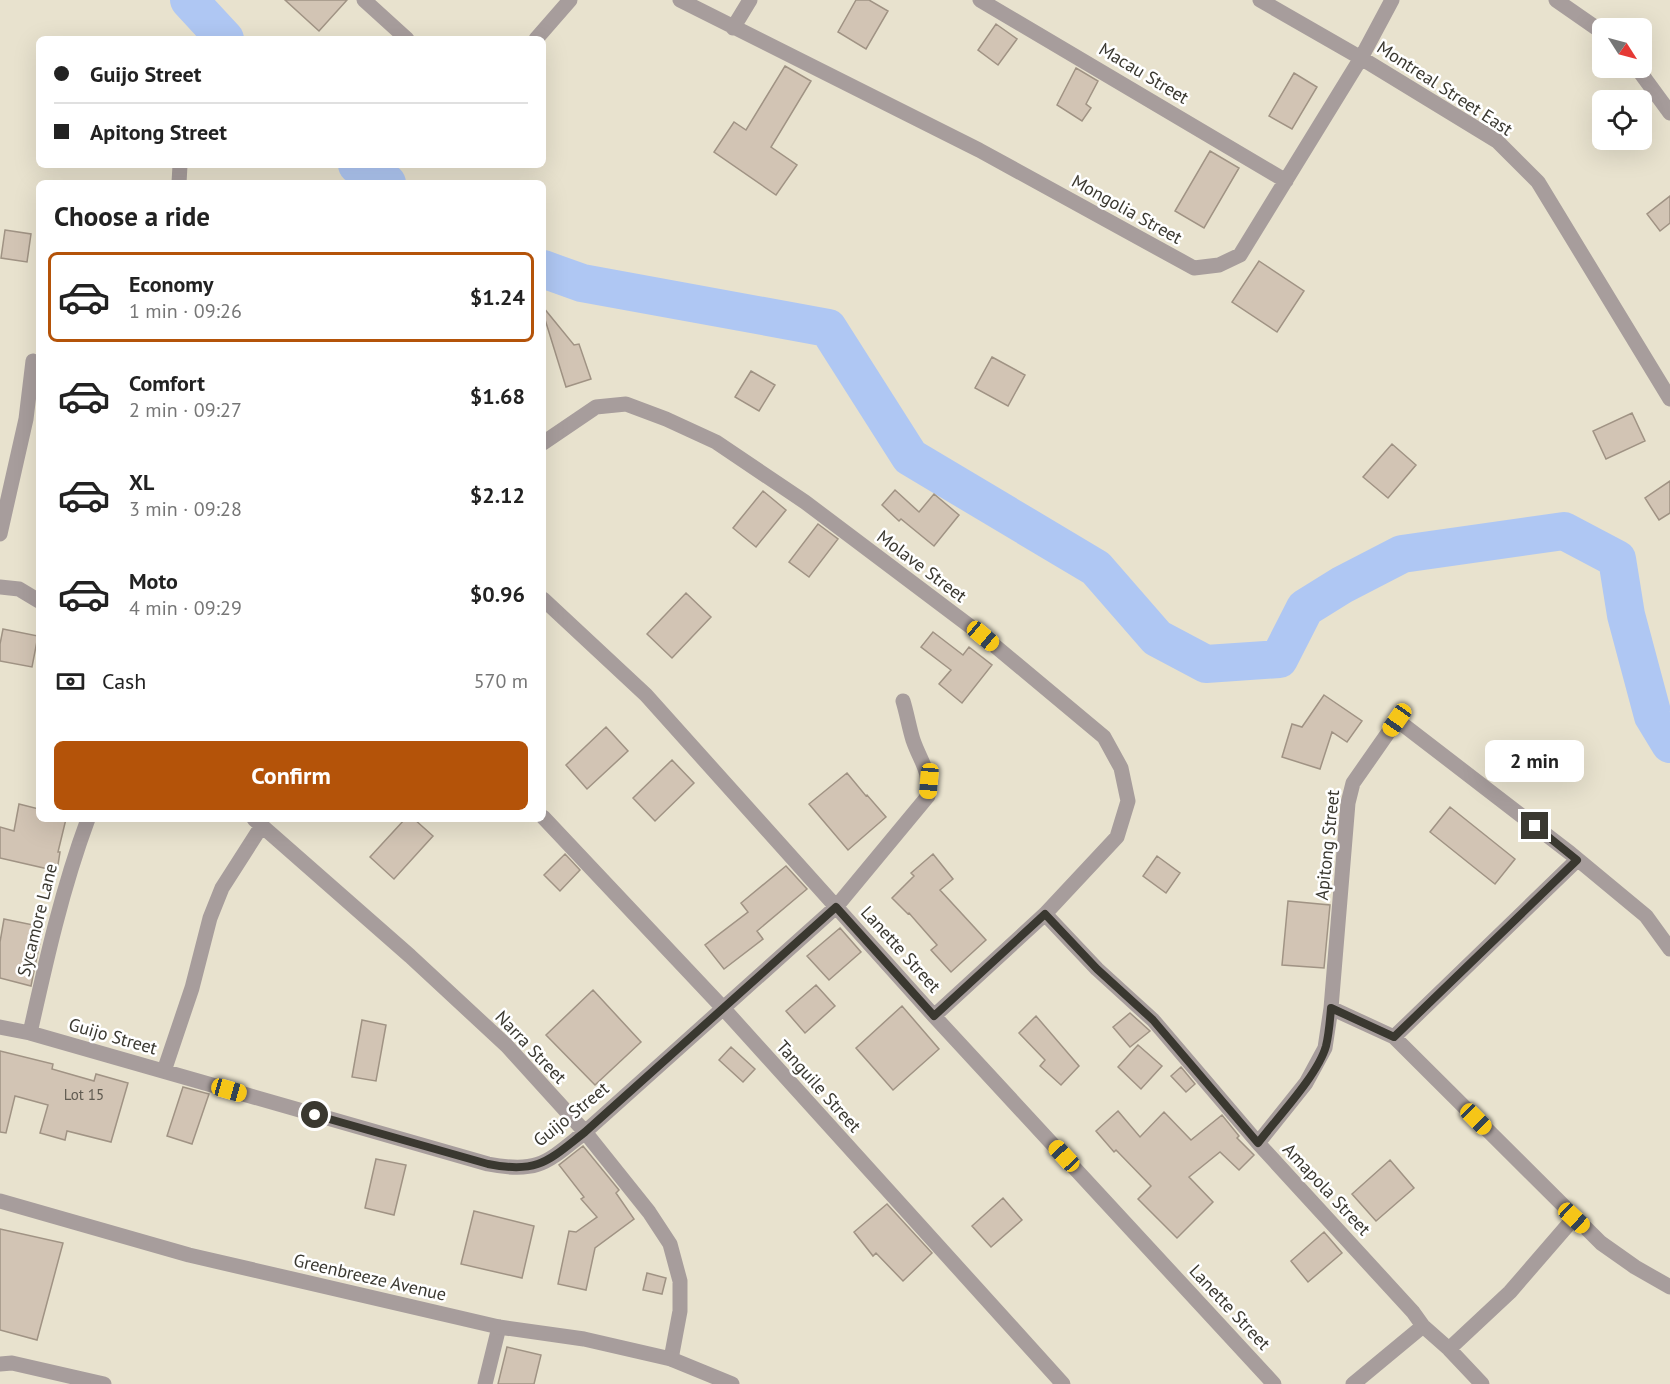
<!DOCTYPE html>
<meta charset="utf-8">
<style>
:root{--surface:#fff;--page:#f6f6f6;--text:#222;--muted:#767676;--line:#e0e0e0;--accent:#b45309}
body{margin:0;font-family:"PT Sans",sans-serif;background:var(--page);color:var(--text);height:100vh;display:flex;flex-direction:column;font-size:22px;white-space:nowrap}
*{box-sizing:border-box;margin:0}
p{font-size:20px;color:var(--muted)}
.icon{flex:none;width:33px;height:33px;fill:none;stroke:currentColor;stroke-width:2;stroke-linecap:round;stroke-linejoin:round}
.map{position:relative;flex:1;overflow:hidden}
.panel{position:absolute;left:36px;top:180px;width:510px;height:642px;display:flex;flex-direction:column;background:var(--surface);border-radius:9px;box-shadow:0 6px 24px #0002}
.panel>*{flex:none}
.guide{position:absolute;left:36px;top:36px;width:510px;height:132px;border-radius:9px;box-shadow:0 6px 24px #0002;display:grid;align-content:center;height:132px;padding:0 18px;background:var(--surface)}
.needle{width:39px;rotate:126deg}
.buttons{position:absolute;left:1592px;top:18px;display:grid;gap:12px}
.buttons a{display:grid;place-items:center;width:60px;height:60px;border-radius:9px;background:var(--surface);box-shadow:0 6px 24px #0002;font-size:30px}
.end{position:absolute;width:27px;height:27px;margin:-14px;border:8px solid #3a3830;background:#fff;box-shadow:0 0 0 3px #fff}
.from{border-radius:50%}
.bubble{position:absolute;height:42px;border-radius:9px;background:var(--surface);box-shadow:0 6px 24px #0002;font-size:20px;font-weight:700;line-height:42px;text-align:center}
.car{position:absolute;width:18px;height:36px;margin:-18px -9px;border-radius:8px;box-shadow:0 0 4px 2px #0007;background:linear-gradient(#f5c518 24%,#345 0 40%,#f5c518 0 76%,#345 0 86%,#f5c518 0)}
.guide b{display:flex;align-items:center;gap:21px;height:57px;font-size:22px}
.guide b+b{border-top:2px solid var(--line)}
.guide i{width:15px;height:15px;background:var(--text)}
ul{padding:0;list-style:none}
li{display:flex;align-items:center;gap:18px;height:90px;margin:0 12px 9px;padding:0 6px;border:3px solid transparent;border-radius:9px}
li div{flex:1}
li b{display:block;font-size:22px}
li em{font-style:normal;font-weight:700}
li.active{border-color:var(--accent)}
li>.icon{width:54px;height:54px;stroke-width:1.5}
h2{padding:0 18px;font-size:27px;line-height:72px}
.pay{display:flex;align-items:center;gap:15px;height:66px;padding:0 18px;font-size:22px}
.pay p{margin-inline-start:auto}
.primary-button{display:flex;gap:12px;margin-top:auto;padding:12px 18px}
.primary-button a{flex:1;height:69px;border-radius:9px;background:var(--accent);color:#fff;font-size:24px;font-weight:700;line-height:69px;text-align:center}
.map>svg:first-child{display:block}
.lines{fill:none;stroke-linecap:round;stroke-linejoin:round}
.river{stroke:#afc7f3;stroke-width:38}
.building{fill:#d2c4b4;stroke:#a09384;stroke-width:1.5}
.minor{stroke:#a79d9c;stroke-width:15}
.tertiary{stroke:#a79d9c;stroke-width:15}
.route{stroke:#3a3830;stroke-width:8}
.labels{text-anchor:middle;dominant-baseline:central;stroke-width:5;stroke-linejoin:round;paint-order:stroke}
.number-label{font-size:15px;fill:#605b51}
.street-label{font-size:18px;fill:#3a3830;stroke:#fff}
</style>
<div class="map">
<svg width="1670" height="1384" viewBox="0 0 1670 1384">
<rect width="100%" height="100%" fill="#e8e2ce"/>
<g class="lines">
<path class="river" d="M 189,0 L 225,39
M 357,165 L 387,183
M 543,269 L 582,283 L 828,328 L 910,457 L 1096,568 L 1157,638 L 1206,664 L 1279,659 L 1305,608 L 1342,585 L 1402,554 L 1564,531 L 1617,559 L 1626,615 L 1653,716 L 1670,744"/>
</g>
<path class="building" d="M 285,0 L 347,0 L 319,31 Z
M 856,0 L 869,0 L 888,11 L 866,49 L 838,32 Z
M 996,24 L 1017,39 L 998,65 L 978,50 Z
M 785,66 L 811,81 L 771,147 L 797,165 L 776,195 L 714,152 L 734,122 L 746,130 Z
M 1076,68 L 1098,81 L 1086,104 L 1091,108 L 1082,121 L 1057,105 Z
M 1294,73 L 1317,87 L 1292,129 L 1269,116 Z
M 1210,151 L 1239,168 L 1204,228 L 1175,211 Z
M 1670,196 L 1670,223 L 1660,231 L 1647,214 Z
M 5,230 L 31,234 L 27,262 L 1,258 Z
M 1259,261 L 1304,291 L 1277,332 L 1232,302 Z
M 543,307 L 574,345 L 579,344 L 591,379 L 566,387 L 543,313 Z
M 992,357 L 1025,375 L 1008,406 L 975,388 Z
M 751,371 L 775,385 L 759,411 L 735,397 Z
M 1632,413 L 1645,441 L 1606,459 L 1593,431 Z
M 1392,444 L 1416,465 L 1388,498 L 1363,477 Z
M 1670,481 L 1670,513 L 1659,520 L 1645,498 Z
M 895,490 L 919,512 L 934,494 L 959,515 L 934,546 L 901,519 L 899,521 L 882,505 Z
M 763,491 L 786,510 L 756,547 L 733,528 Z
M 818,524 L 838,539 L 809,577 L 789,562 Z
M 686,593 L 711,617 L 672,658 L 647,634 Z
M 3,629 L 38,636 L 32,667 L 0,661 L 0,644 Z
M 933,632 L 963,655 L 969,647 L 992,665 L 962,703 L 939,684 L 951,670 L 921,647 Z
M 1324,695 L 1362,721 L 1347,742 L 1332,732 L 1320,769 L 1282,757 L 1292,724 L 1302,727 Z
M 606,727 L 628,751 L 587,789 L 566,765 Z
M 672,760 L 694,783 L 655,821 L 633,798 Z
M 847,773 L 866,796 L 867,795 L 886,817 L 848,850 L 809,804 Z
M 19,804 L 39,809 L 39,819 L 66,819 L 58,852 L 60,852 L 57,871 L 0,858 L 0,827 L 14,831 Z
M 1450,807 L 1515,859 L 1495,884 L 1430,832 Z
M 405,819 L 414,819 L 433,836 L 394,879 L 370,857 Z
M 565,854 L 580,870 L 560,891 L 544,875 Z
M 933,854 L 953,879 L 940,890 L 986,940 L 951,972 L 931,950 L 937,945 L 909,913 L 908,914 L 892,898 L 914,876 L 911,873 Z
M 1157,856 L 1180,873 L 1166,893 L 1143,876 Z
M 786,866 L 807,889 L 757,931 L 763,939 L 724,969 L 705,945 L 748,912 L 741,903 Z
M 1288,901 L 1330,905 L 1324,968 L 1282,965 Z
M 4,919 L 43,927 L 31,986 L 0,978 L 0,942 Z
M 840,928 L 861,952 L 829,980 L 807,956 Z
M 816,985 L 835,1006 L 805,1033 L 786,1011 Z
M 593,990 L 641,1042 L 595,1085 L 546,1035 Z
M 902,1006 L 939,1049 L 893,1090 L 856,1048 Z
M 1130,1013 L 1150,1031 L 1130,1047 L 1113,1027 Z
M 1036,1016 L 1079,1066 L 1061,1085 L 1040,1066 L 1045,1060 L 1019,1033 Z
M 362,1020 L 386,1025 L 376,1081 L 352,1077 Z
M 1138,1045 L 1162,1066 L 1141,1089 L 1118,1067 Z
M 731,1047 L 755,1069 L 743,1082 L 719,1060 Z
M 0,1051 L 53,1064 L 52,1069 L 94,1081 L 96,1074 L 128,1083 L 111,1142 L 67,1131 L 65,1140 L 40,1133 L 48,1105 L 15,1096 L 6,1133 L 0,1132 Z
M 1181,1067 L 1195,1084 L 1186,1092 L 1171,1076 Z
M 183,1087 L 209,1094 L 192,1144 L 167,1136 Z
M 1118,1111 L 1140,1137 L 1164,1112 L 1191,1140 L 1222,1115 L 1239,1136 L 1237,1138 L 1254,1155 L 1239,1170 L 1220,1152 L 1189,1177 L 1213,1202 L 1177,1238 L 1138,1199 L 1151,1186 L 1116,1150 L 1114,1152 L 1096,1131 Z
M 583,1146 L 619,1190 L 616,1193 L 634,1219 L 595,1248 L 586,1290 L 558,1284 L 569,1231 L 576,1232 L 597,1217 L 581,1199 L 584,1197 L 559,1165 Z
M 376,1159 L 406,1165 L 394,1215 L 365,1208 Z
M 1390,1160 L 1414,1188 L 1376,1221 L 1352,1194 Z
M 1003,1198 L 1022,1220 L 991,1247 L 972,1226 Z
M 887,1204 L 932,1253 L 903,1281 L 876,1253 L 873,1256 L 854,1232 Z
M 474,1211 L 534,1226 L 522,1278 L 461,1264 Z
M 0,1229 L 63,1243 L 37,1340 L 0,1330 Z
M 1324,1232 L 1342,1253 L 1308,1282 L 1291,1261 Z
M 647,1273 L 666,1278 L 662,1294 L 643,1290 Z
M 507,1347 L 541,1355 L 534,1384 L 498,1384 Z"/>
<g class="lines">
<path class="minor" d="M 364,0 L 407,39
M 680,0 L 979,150 L 1194,268 L 1219,265 L 1240,255 L 1361,58 L 1392,0
M 980,0 L 1286,181
M 1260,0 L 1361,58 L 1497,141 L 1538,182 L 1670,399
M 1556,0 L 1602,32
M 733,28 L 750,0
M 536,39 L 570,0
M 1637,68 L 1670,113
M 179,183 L 180,165
M 543,443 L 596,407 L 626,404 L 666,419 L 716,442 L 805,502 L 983,636 L 1104,737 L 1121,768 L 1128,801 L 1117,837 L 1045,914 L 934,1016
M 0,534 L 26,419 L 33,361
M 0,587 L 19,589 L 39,601
M 543,599 L 646,695 L 934,1016 L 1274,1384
M 543,817 L 723,1008 L 1063,1384
M 254,819 L 410,956 L 507,1046 L 585,1132 L 649,1212 L 670,1244 L 680,1281 L 680,1311 L 671,1359
M 1045,914 L 1097,969 L 1153,1020 L 1258,1143 L 1413,1312 L 1423,1326 L 1449,1349 L 1482,1384
M 1331,1008 L 1394,1037 L 1601,1243 L 1635,1267 L 1670,1287
M 0,1027 L 30,1033 L 488,1164 C 539,1174 547,1162 585,1132 L 836,907 L 928,796 C 930,769 921,763 913,740 C 909,727 907,714 903,701
M 30,1033 C 46,961 62,889 88,819
M 1394,1037 L 1577,860
M 164,1071 L 192,988 L 210,918 L 222,888 L 261,827
M 1258,1143 L 1306,1083 L 1325,1048 L 1331,1008 L 1348,803 L 1353,783 L 1397,720 L 1570,853 L 1646,916 L 1670,949
M 1449,1349 L 1510,1292 L 1574,1218
M 0,1364 L 12,1363 L 104,1384
M 485,1384 L 499,1327
M 1353,1384 L 1423,1326"/>
<path class="tertiary" d="M 0,1201 L 189,1255 L 499,1327 L 584,1339 L 671,1359 L 732,1384"/>
</g>
<g class="lines">
<path class="route" d="M 315,1115 L 488,1164 C 538,1174 548,1161 585,1132 L 836,907 L 934,1016 L 1045,914 L 1097,969 L 1153,1020 L 1258,1143 C 1277,1118 1318,1075 1326,1046 C 1329,1034 1330,1021 1331,1008 L 1394,1037 L 1577,860 L 1535,826"/>
</g>
<g class="labels">
<g class="number-label">
<text x="84" y="1094">Lot 15</text>
</g>
<g class="street-label">
<text transform="translate(1144 73) rotate(31)">Macau Street</text>
<text transform="translate(1445 88) rotate(33)">Montreal Street East</text>
<text transform="translate(1127 209) rotate(29)">Mongolia Street</text>
<text transform="translate(922 566) rotate(37)">Molave Street</text>
<text transform="translate(1327 845) rotate(-84)">Apitong Street</text>
<text transform="translate(37 920) rotate(-76)">Sycamore Lane</text>
<text transform="translate(901 949) rotate(48)">Lanette Street</text>
<text transform="translate(113 1036) rotate(16)">Guijo Street</text>
<text transform="translate(531 1047) rotate(46)">Narra Street</text>
<text transform="translate(819 1086) rotate(48)">Tanguile Street</text>
<text transform="translate(571 1114) rotate(-39)">Guijo Street</text>
<text transform="translate(1327 1189) rotate(47)">Amapola Street</text>
<text transform="translate(370 1277) rotate(13)">Greenbreeze Avenue</text>
<text transform="translate(1230 1307) rotate(47)">Lanette Street</text>
</g>
</g>
</svg>
<div class="buttons">
<a><svg class="needle" viewBox="-14 -14 28 28"><path d="M0-13l5 13h-10z" fill="#e53935"/><path d="M0 13l5-13h-10z" fill="#767676"/></svg></a>
<a><svg class="icon" aria-label="locate" viewBox="0 0 24 24"><circle cx="12" cy="12" r="6"/><path d="M12 2v4M12 18v4M2 12h4M18 12h4"/></svg></a>
</div>
<i class="end from" style="left:315px;top:1115px"></i>
<i class="end" style="left:1535px;top:826px"></i>
<div class="bubble" style="left:1485px;top:740px;width:99px">2 min</div>
<i class="car" style="left:983px;top:636px;rotate:130deg"></i>
<i class="car" style="left:1397px;top:720px;rotate:215deg"></i>
<i class="car" style="left:929px;top:781px;rotate:185deg"></i>
<i class="car" style="left:229px;top:1090px;rotate:106deg"></i>
<i class="car" style="left:1476px;top:1119px;rotate:135deg"></i>
<i class="car" style="left:1064px;top:1156px;rotate:317deg"></i>
<i class="car" style="left:1574px;top:1218px;rotate:133deg"></i>
<div class="guide">
<b><i class="from"></i>Guijo Street</b>
<b><i></i>Apitong Street</b>
</div>
<section class="panel">
<h2>Choose a ride</h2>
<ul>
<li class="active"><svg class="icon" aria-label="car" viewBox="0 0 24 24"><path d="M5 17H2v-5l4-1 3-4h7l3 4 3 1v5h-3M9 17h6M6 11h13"/><circle cx="7" cy="17" r="2"/><circle cx="17" cy="17" r="2"/></svg><div><b>Economy</b><p>1 min · 09:26</p></div><em>$1.24</em></li>
<li><svg class="icon" aria-label="car" viewBox="0 0 24 24"><path d="M5 17H2v-5l4-1 3-4h7l3 4 3 1v5h-3M9 17h6M6 11h13"/><circle cx="7" cy="17" r="2"/><circle cx="17" cy="17" r="2"/></svg><div><b>Comfort</b><p>2 min · 09:27</p></div><em>$1.68</em></li>
<li><svg class="icon" aria-label="car" viewBox="0 0 24 24"><path d="M5 17H2v-5l4-1 3-4h7l3 4 3 1v5h-3M9 17h6M6 11h13"/><circle cx="7" cy="17" r="2"/><circle cx="17" cy="17" r="2"/></svg><div><b>XL</b><p>3 min · 09:28</p></div><em>$2.12</em></li>
<li><svg class="icon" aria-label="car" viewBox="0 0 24 24"><path d="M5 17H2v-5l4-1 3-4h7l3 4 3 1v5h-3M9 17h6M6 11h13"/><circle cx="7" cy="17" r="2"/><circle cx="17" cy="17" r="2"/></svg><div><b>Moto</b><p>4 min · 09:29</p></div><em>$0.96</em></li>
</ul>
<div class="pay"><svg class="icon" aria-label="cash" viewBox="0 0 24 24"><path d="M3 7h18v10H3z"/><circle cx="12" cy="12" r="2"/></svg>Cash<p>570 m</p></div>
<div class="primary-button"><a>Confirm</a></div>
</section>
</div>
